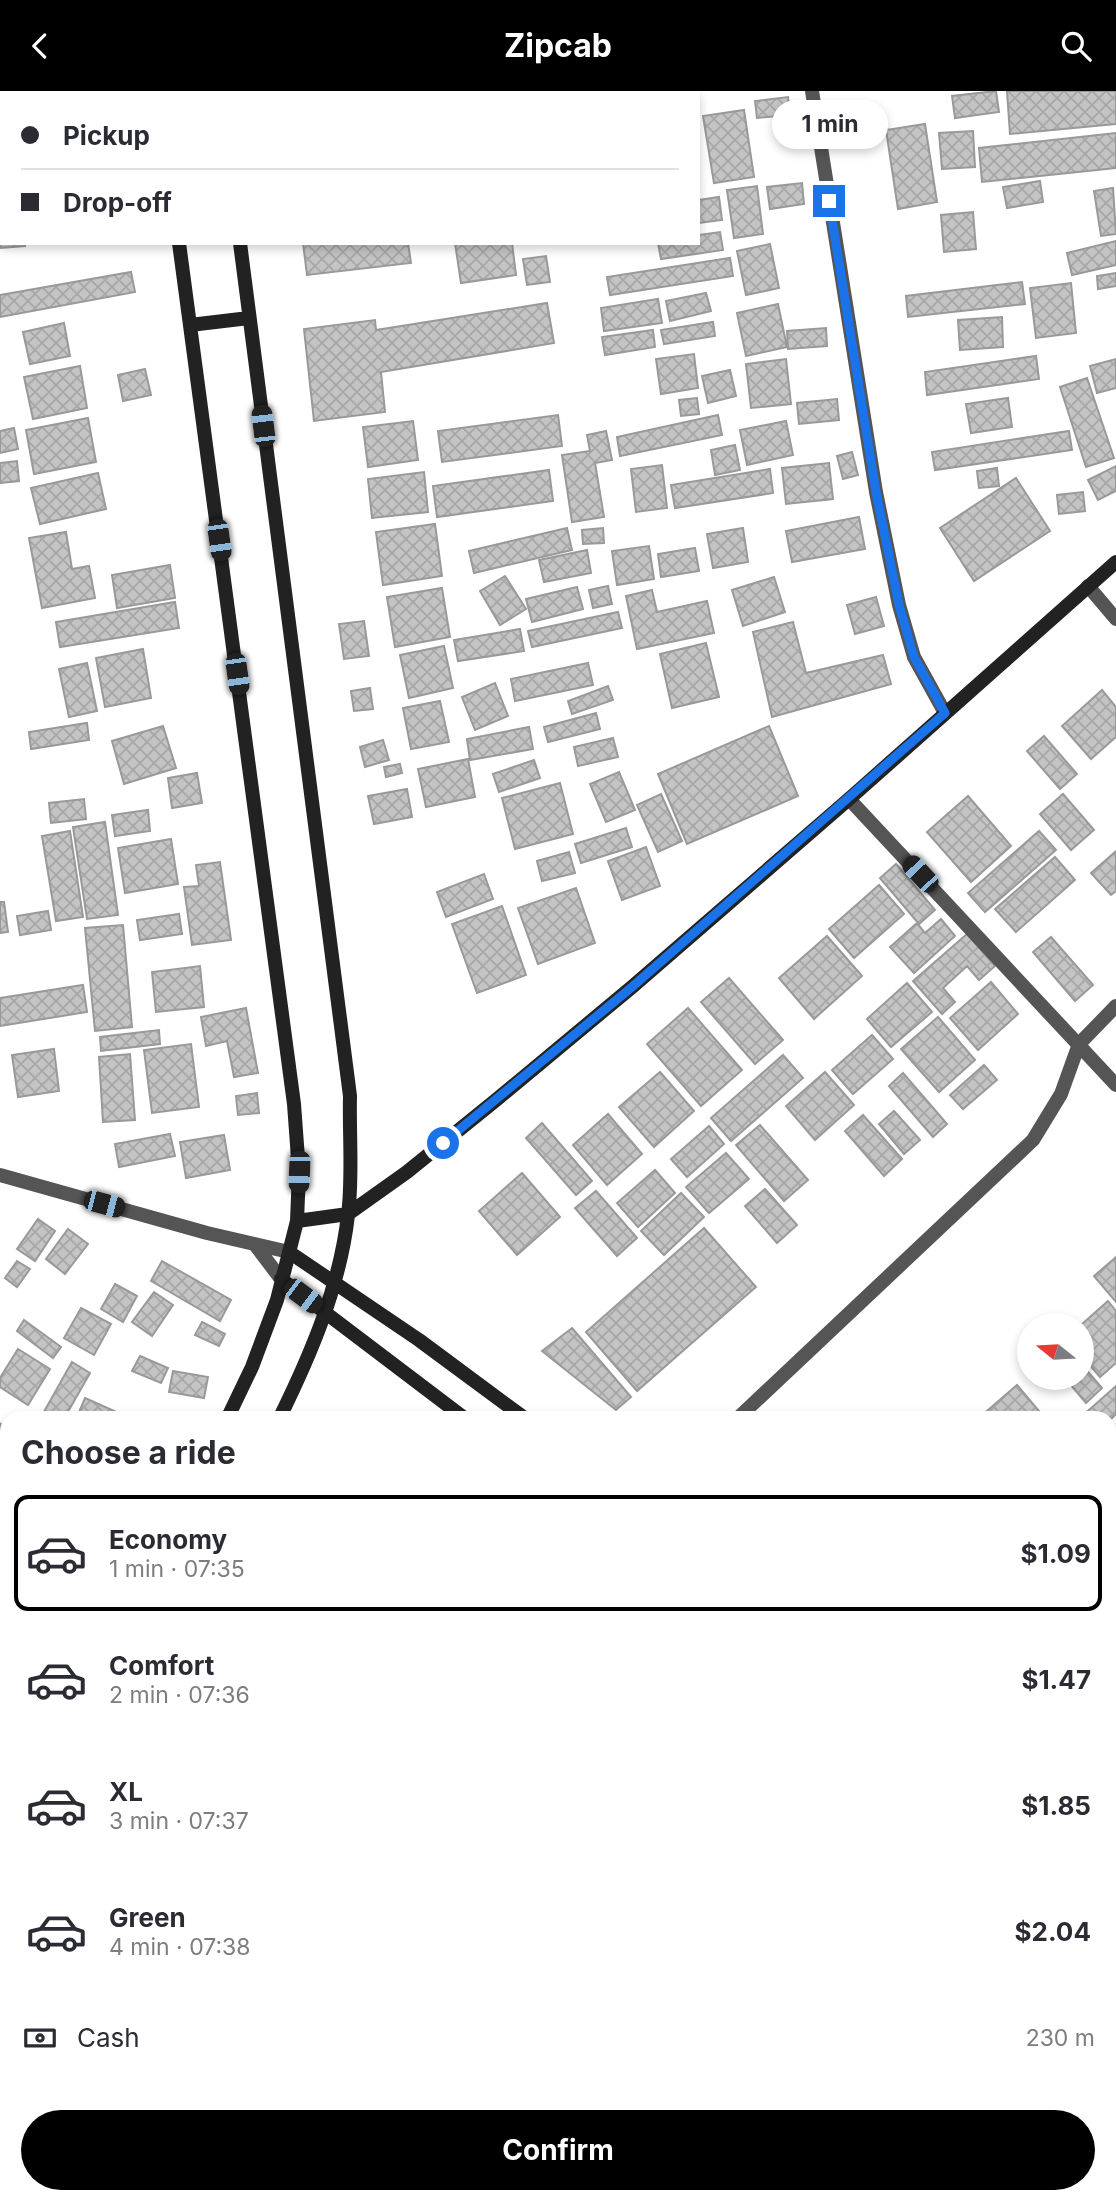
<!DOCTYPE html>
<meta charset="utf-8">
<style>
:root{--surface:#fff;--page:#f2f2f3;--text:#2b2b33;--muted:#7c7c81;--line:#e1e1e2;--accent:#000}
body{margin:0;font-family:Inter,sans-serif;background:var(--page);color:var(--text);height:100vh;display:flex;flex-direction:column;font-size:26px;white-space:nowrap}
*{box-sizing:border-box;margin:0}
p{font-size:23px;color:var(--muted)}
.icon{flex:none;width:38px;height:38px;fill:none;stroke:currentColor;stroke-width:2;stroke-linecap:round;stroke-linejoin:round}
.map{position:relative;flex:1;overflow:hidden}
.details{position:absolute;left:0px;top:1320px;width:1116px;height:793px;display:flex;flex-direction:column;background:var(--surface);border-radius:21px 21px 0 0;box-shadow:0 4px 10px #0003}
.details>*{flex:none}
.hud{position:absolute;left:0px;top:0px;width:700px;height:154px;box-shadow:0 4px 10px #0003;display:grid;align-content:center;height:154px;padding:0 21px;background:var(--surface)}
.needle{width:46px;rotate:288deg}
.controls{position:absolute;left:1017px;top:1222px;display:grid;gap:14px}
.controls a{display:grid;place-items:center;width:77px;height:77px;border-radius:50%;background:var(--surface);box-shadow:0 4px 10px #0003;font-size:35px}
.end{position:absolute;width:32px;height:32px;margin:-16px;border:9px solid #1a73e8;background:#fff;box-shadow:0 0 0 4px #fff}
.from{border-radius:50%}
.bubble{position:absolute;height:49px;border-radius:24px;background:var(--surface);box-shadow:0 4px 10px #0003;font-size:23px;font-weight:700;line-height:49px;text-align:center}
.car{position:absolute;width:21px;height:42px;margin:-21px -10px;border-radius:9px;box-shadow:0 0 5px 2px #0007;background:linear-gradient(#222 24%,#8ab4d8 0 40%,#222 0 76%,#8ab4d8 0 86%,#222 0)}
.hud b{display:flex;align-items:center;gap:24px;height:66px;font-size:26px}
.hud b+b{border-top:2px solid var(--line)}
.hud i{width:18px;height:18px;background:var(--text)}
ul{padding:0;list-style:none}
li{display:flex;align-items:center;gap:21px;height:116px;margin:0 14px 10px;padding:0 7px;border:4px solid transparent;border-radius:14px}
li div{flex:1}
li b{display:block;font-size:26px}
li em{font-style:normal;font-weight:700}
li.on{border-color:var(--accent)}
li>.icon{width:63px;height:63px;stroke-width:1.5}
h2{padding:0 21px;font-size:32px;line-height:84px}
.pay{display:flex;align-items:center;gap:18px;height:77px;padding:0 21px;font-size:26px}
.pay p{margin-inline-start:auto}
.button{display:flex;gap:14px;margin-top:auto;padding:14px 21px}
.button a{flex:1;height:80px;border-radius:42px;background:var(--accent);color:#fff;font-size:28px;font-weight:700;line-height:80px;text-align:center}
header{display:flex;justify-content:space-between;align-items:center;height:91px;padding:0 21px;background:var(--accent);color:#fff;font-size:32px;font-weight:700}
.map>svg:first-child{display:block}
.building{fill:url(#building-cross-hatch);stroke:#999;stroke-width:2}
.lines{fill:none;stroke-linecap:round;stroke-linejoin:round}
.street{stroke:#555;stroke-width:14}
.secondary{stroke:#222;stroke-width:14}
.route{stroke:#1a73e8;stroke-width:9}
</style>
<header><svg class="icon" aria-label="back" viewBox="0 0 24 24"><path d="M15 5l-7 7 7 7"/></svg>Zipcab<svg class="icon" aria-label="search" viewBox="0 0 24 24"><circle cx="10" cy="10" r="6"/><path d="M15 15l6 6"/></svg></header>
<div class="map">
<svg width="1116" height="2111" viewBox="0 0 1116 2111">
<defs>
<pattern id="building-cross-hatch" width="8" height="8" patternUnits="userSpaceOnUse" patternTransform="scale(1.75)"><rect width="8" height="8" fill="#c4c4c4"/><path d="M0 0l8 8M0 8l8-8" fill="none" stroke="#a7a7a7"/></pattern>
</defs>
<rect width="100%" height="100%" fill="#fff"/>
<path class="building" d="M 996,0 L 999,21 L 955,27 L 952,5 Z
M 1007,0 L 1116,0 L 1116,33 L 1010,43 Z
M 788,6 L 790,24 L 757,27 L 755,10 Z
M 744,19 L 754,86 L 714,92 L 703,25 Z
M 925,33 L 937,111 L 898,118 L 886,39 Z
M 973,40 L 975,76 L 942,78 L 939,42 Z
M 1116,42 L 1116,77 L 982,91 L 979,57 Z
M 1040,90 L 1043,111 L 1007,117 L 1003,96 Z
M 802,92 L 804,113 L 770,118 L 767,96 Z
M 757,95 L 763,143 L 734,147 L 727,99 Z
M 1113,97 L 1116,143 L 1101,145 L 1094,100 Z
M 719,106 L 722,129 L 698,132 L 698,109 Z
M 973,121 L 976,158 L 944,161 L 941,124 Z
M 0,131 L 2,131 L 2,152 L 25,152 L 25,155 L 0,157 Z
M 720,141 L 723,159 L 661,168 L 658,152 L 698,152 L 698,144 Z
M 1116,150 L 1116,174 L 1072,184 L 1067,162 Z
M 303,152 L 408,152 L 411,172 L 307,184 Z
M 455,152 L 512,152 L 516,184 L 461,192 Z
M 770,153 L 779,197 L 746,204 L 737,160 Z
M 546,165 L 550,191 L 527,194 L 523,168 Z
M 730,167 L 733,185 L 610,204 L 607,186 Z
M 131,181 L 135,201 L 0,226 L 0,204 Z
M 1116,182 L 1116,195 L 1098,198 L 1097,185 Z
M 1022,191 L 1025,213 L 908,226 L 906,205 Z
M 1071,192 L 1076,242 L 1036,247 L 1030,197 Z
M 706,202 L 711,220 L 670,230 L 666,210 Z
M 658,208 L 662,232 L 604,240 L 601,217 Z
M 547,212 L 554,252 L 381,281 L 385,321 L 314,330 L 304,238 L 375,229 L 376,239 Z
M 778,213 L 787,256 L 746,265 L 737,222 Z
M 1002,226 L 1003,256 L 960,259 L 958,229 Z
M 713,231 L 715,245 L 664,253 L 661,239 Z
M 64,232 L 70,265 L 30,273 L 23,241 Z
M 826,237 L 827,255 L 788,258 L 787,240 Z
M 653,239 L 655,256 L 605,264 L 602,246 Z
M 694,263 L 698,297 L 661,303 L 656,268 Z
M 1036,265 L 1039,288 L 927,304 L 925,281 Z
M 786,268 L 791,313 L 751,317 L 746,273 Z
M 1116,268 L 1116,297 L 1097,302 L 1090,275 Z
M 80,275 L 87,317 L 33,328 L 24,286 Z
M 145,278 L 151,304 L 123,310 L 118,284 Z
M 730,279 L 736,305 L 708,312 L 702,285 Z
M 1087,287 L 1114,367 L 1086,376 L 1060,296 Z
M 697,307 L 699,323 L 681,325 L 679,309 Z
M 1008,307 L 1012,336 L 971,342 L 966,313 Z
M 837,308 L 839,329 L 799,333 L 797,312 Z
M 558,324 L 562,355 L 442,371 L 438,340 Z
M 718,324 L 722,344 L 620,365 L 617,346 Z
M 88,327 L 96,371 L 34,383 L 26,339 Z
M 413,330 L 418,369 L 368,376 L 363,336 Z
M 786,330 L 793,364 L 747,374 L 740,339 Z
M 14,337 L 18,358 L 0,362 L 0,340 Z
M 606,340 L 612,369 L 595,372 L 604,426 L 572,431 L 562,364 L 590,360 L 587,344 Z
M 1069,340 L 1072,359 L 935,379 L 932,361 Z
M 735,354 L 740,379 L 715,384 L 711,359 Z
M 852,361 L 858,384 L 843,388 L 837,365 Z
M 17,370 L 19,390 L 0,392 L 0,372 Z
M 829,372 L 833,408 L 786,413 L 782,377 Z
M 662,374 L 667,417 L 636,421 L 631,378 Z
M 1116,375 L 1116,400 L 1098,409 L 1088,389 Z
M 997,377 L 999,395 L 979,397 L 977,380 Z
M 770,378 L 773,402 L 675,417 L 671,394 Z
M 549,379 L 553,410 L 437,426 L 433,395 Z
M 424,381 L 428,421 L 372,427 L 368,388 Z
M 98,382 L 106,418 L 40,433 L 31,397 Z
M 1016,387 L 1050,440 L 974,490 L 940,437 Z
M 1083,401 L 1085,420 L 1059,423 L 1057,404 Z
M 859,426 L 865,458 L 792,471 L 786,440 Z
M 435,433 L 442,485 L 383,494 L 376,441 Z
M 567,437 L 572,459 L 474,482 L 469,460 Z
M 603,437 L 604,452 L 583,453 L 582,439 Z
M 743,437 L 748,471 L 713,477 L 707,443 Z
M 66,441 L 72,478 L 89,475 L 95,507 L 42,517 L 29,447 Z
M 649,455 L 654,488 L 617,494 L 612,460 Z
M 695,457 L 699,480 L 661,486 L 658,463 Z
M 587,459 L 591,482 L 544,491 L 539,469 Z
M 170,474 L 175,507 L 117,517 L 112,484 Z
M 505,485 L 526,518 L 500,534 L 480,500 Z
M 774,486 L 785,521 L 743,535 L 732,499 Z
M 608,495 L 612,513 L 593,517 L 589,499 Z
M 577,496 L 583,518 L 532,531 L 526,508 Z
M 442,497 L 450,546 L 395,556 L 387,506 Z
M 652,499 L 657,521 L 707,510 L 714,542 L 637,558 L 626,505 Z
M 876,506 L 884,535 L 855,543 L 847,514 Z
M 175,511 L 179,537 L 60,556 L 56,531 Z
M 618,521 L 622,537 L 532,556 L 528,540 Z
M 364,530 L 369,565 L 344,568 L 339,533 Z
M 793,531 L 806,582 L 883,564 L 891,593 L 772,626 L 753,541 Z
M 520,538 L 524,560 L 458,570 L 454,549 Z
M 706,552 L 719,606 L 672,617 L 660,563 Z
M 444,555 L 453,597 L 409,607 L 400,564 Z
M 143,558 L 151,607 L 105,616 L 96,567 Z
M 87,572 L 97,620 L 69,626 L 59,578 Z
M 588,572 L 593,594 L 515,610 L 511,588 Z
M 495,592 L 508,625 L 475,639 L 462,606 Z
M 608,595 L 613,609 L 572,623 L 568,610 Z
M 370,597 L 373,618 L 354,620 L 351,600 Z
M 1102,599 L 1116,616 L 1116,646 L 1091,668 L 1062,635 Z
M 440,610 L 449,651 L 411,658 L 403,617 Z
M 596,622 L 600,638 L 548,651 L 544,636 Z
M 87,632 L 89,649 L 31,658 L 29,641 Z
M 163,635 L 176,677 L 124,693 L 112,650 Z
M 769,635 L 798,705 L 687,753 L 658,683 Z
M 529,636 L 533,658 L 470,669 L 467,648 Z
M 1044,645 L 1077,683 L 1060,698 L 1027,660 Z
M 613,647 L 618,666 L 578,675 L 574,656 Z
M 383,649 L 389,669 L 365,676 L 360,656 Z
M 468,668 L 475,706 L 426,716 L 418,678 Z
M 534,669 L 540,687 L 499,701 L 493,683 Z
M 400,673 L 402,682 L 386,686 L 384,676 Z
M 619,681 L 635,719 L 606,731 L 590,693 Z
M 197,682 L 202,712 L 172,717 L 168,687 Z
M 560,692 L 573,743 L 515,758 L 502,707 Z
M 407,698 L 412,726 L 374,733 L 368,705 Z
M 661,703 L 682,750 L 658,761 L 637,714 Z
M 1063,703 L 1094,739 L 1071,759 L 1040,723 Z
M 968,705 L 1011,755 L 971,791 L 927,741 Z
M 84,708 L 86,728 L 51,732 L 49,712 Z
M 148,719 L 150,740 L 115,745 L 112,724 Z
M 105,731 L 118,824 L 87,828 L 73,736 Z
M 626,737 L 632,756 L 581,772 L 575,753 Z
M 70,740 L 83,826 L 56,830 L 42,745 Z
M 1039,740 L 1056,759 L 985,821 L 968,802 Z
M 171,748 L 178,793 L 125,802 L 118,757 Z
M 646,756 L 660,795 L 622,809 L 608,770 Z
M 1116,760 L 1116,800 L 1111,804 L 1091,782 Z
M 569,761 L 575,782 L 542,790 L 537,770 Z
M 1055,766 L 1075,789 L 1016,841 L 995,818 Z
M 220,771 L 231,849 L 192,854 L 184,796 L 199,795 L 196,774 Z
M 896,773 L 935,819 L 919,833 L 880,787 Z
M 484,783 L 493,808 L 446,826 L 437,801 Z
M 879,794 L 904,823 L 854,867 L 829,838 Z
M 576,797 L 595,852 L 538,873 L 518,817 Z
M 0,811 L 4,811 L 8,841 L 0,842 Z
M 502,815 L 526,884 L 477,902 L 452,833 Z
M 48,820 L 51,839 L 20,844 L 17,825 Z
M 179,823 L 182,843 L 140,849 L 137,829 Z
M 941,828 L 955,845 L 914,882 L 890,856 L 917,832 L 925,842 Z
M 123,834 L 132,936 L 95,940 L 85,837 Z
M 967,843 L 995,875 L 979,889 L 967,875 L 943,897 L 955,911 L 942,923 L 913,890 Z
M 827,845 L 862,885 L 814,928 L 779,887 Z
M 1051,846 L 1093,894 L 1075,910 L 1033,861 Z
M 200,875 L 204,916 L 156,921 L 152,881 Z
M 729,887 L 783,949 L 755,973 L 701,911 Z
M 991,891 L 1018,923 L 978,959 L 950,927 Z
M 907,892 L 932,921 L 891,956 L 867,928 Z
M 83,894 L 87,921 L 0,935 L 0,907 Z
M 246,917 L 258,982 L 234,986 L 227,950 L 206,955 L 201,926 Z
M 688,917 L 742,979 L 701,1015 L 647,953 Z
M 938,926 L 975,969 L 939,1001 L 901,958 Z
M 159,939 L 160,953 L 101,960 L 100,946 Z
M 872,944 L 893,968 L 853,1003 L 832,979 Z
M 191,953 L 199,1016 L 152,1022 L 144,959 Z
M 54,958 L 59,1000 L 18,1006 L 12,964 Z
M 130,963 L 135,1029 L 103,1031 L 99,966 Z
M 783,964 L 803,987 L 731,1050 L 711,1027 Z
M 984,974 L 997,989 L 963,1018 L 950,1004 Z
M 660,981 L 694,1020 L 654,1056 L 619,1016 Z
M 825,981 L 854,1014 L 815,1049 L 786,1015 Z
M 903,982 L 947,1033 L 933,1046 L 889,995 Z
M 257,1002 L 259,1022 L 238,1024 L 236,1005 Z
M 894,1020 L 920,1049 L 904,1063 L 879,1033 Z
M 608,1023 L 642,1063 L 607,1094 L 573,1054 Z
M 863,1024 L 902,1068 L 884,1085 L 845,1040 Z
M 542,1032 L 592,1090 L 576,1104 L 526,1047 Z
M 760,1034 L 808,1089 L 784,1110 L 736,1054 Z
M 709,1035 L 724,1053 L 687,1086 L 671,1068 Z
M 170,1043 L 175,1065 L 119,1076 L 115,1053 Z
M 224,1044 L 230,1079 L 186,1087 L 180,1051 Z
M 726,1062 L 749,1088 L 709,1122 L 686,1096 Z
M 655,1079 L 675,1102 L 638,1136 L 617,1112 Z
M 522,1082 L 560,1126 L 517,1164 L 479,1120 Z
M 765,1098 L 797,1134 L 777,1152 L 745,1115 Z
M 596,1100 L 637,1147 L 617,1165 L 575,1117 Z
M 681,1102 L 704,1126 L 664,1164 L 641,1140 Z
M 38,1128 L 55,1140 L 35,1170 L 17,1158 Z
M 704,1137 L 756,1196 L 637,1300 L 586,1241 Z
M 68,1138 L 88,1153 L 65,1183 L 46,1168 Z
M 1116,1166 L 1116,1211 L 1094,1185 Z
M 17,1170 L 30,1178 L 17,1196 L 5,1187 Z
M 162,1170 L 231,1209 L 220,1230 L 151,1190 Z
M 115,1193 L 137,1205 L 123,1231 L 101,1218 Z
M 154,1201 L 173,1214 L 152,1245 L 132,1231 Z
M 1108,1210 L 1116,1220 L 1116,1272 L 1100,1286 L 1082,1265 L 1081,1234 Z
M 81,1217 L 111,1233 L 94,1264 L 64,1247 Z
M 24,1229 L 61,1256 L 53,1267 L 17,1240 Z
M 202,1231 L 225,1243 L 219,1255 L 195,1244 Z
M 572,1237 L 631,1306 L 616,1319 L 542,1260 Z
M 18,1258 L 50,1278 L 28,1314 L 0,1296 L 0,1287 Z
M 140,1265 L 168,1277 L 161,1292 L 132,1280 Z
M 72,1271 L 90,1282 L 65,1326 L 41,1326 Z
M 1082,1274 L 1102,1297 L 1086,1312 L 1064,1286 L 1082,1286 Z
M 173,1280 L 208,1286 L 204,1307 L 169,1301 Z
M 1017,1294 L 1044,1326 L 980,1326 Z
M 1116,1295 L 1116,1323 L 1110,1329 L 1110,1326 L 1081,1326 Z
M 85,1307 L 121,1323 L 120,1326 L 77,1326 Z
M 1,1333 L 7,1336 L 7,1378 L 0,1393 Z
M 1116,1341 L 1116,1383 L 1114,1385 L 1110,1379 L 1110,1347 Z
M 1110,1437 L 1116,1445 L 1116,1488 L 1110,1481 Z
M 0,1613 L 7,1616 L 7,1634 L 0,1651 Z
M 1110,1886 L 1116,1889 L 1116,1924 L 1114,1922 L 1110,1930 Z
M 1116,1940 L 1116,2015 L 1110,2028 L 1110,1953 Z
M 1110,2062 L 1116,2066 L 1116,2084 L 1110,2097 Z
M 142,2105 L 167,2105 L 164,2111 L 139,2111 Z
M 180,2105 L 226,2105 L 224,2111 L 178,2111 Z
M 549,2105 L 586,2105 L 583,2111 L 562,2111 Z
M 1057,2105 L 1105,2105 L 1102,2111 L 1054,2111 Z"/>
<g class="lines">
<path class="street" d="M 812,0 L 876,401 L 899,514 L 914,566 L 945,622
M 1088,495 L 1116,528
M 849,708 L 1116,994
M 0,1084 L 207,1142 L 289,1161
M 256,1155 L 281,1188
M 739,1326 L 1033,1049 L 1061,1003 L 1079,953 L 1116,915
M 0,1444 L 7,1446
M 1110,1569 L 1116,1563
M 954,2105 L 965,2111
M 368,2111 L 371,2105
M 879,2111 L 882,2105"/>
<path class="secondary" d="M 158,0 L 159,2
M 220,0 L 220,2
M 179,152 L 294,1013 L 299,1081 L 297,1130 L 277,1209 L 252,1276 L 228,1326
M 240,152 L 350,1005 C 349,1044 353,1086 348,1124 C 340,1195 311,1263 280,1326
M 190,234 L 249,227
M 297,1130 L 348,1123 L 407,1081 L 496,1009 L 632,896 L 849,708 L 1116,471
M 289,1161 L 419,1249 L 523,1326
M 281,1188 L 463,1326
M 1110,1763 L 1116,1768
M 1110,1804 L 1116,1809
M 0,1817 L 7,1801
M 0,1945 L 7,1929"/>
</g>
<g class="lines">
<path class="route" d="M 443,1052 L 632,896 L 945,622 L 914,566 L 899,514 L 876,401 L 829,110"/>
</g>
</svg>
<div class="controls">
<a><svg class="needle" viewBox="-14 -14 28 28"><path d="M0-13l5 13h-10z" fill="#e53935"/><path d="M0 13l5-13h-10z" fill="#7c7c81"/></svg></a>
</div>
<i class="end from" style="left:443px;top:1052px"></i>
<i class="end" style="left:829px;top:110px"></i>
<div class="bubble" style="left:772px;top:9px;width:116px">1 min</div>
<i class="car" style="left:263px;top:335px;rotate:353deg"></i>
<i class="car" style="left:219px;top:449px;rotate:172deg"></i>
<i class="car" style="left:237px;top:583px;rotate:172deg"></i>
<i class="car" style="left:920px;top:783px;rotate:317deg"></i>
<i class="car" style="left:299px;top:1081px;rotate:182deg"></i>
<i class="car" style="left:104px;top:1113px;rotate:105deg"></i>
<i class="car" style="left:303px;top:1205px;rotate:127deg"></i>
<div class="hud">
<b><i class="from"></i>Pickup</b>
<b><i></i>Drop-off</b>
</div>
<section class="details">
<h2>Choose a ride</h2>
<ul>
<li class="on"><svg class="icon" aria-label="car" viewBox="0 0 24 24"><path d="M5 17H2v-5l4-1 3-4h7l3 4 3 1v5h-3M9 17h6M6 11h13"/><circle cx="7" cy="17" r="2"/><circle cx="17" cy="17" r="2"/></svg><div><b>Economy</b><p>1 min · 07:35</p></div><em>$1.09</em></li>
<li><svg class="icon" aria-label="car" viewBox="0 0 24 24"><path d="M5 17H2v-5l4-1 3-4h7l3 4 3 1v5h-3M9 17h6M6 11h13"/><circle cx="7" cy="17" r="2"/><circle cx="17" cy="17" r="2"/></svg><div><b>Comfort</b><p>2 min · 07:36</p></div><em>$1.47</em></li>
<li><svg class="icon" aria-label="car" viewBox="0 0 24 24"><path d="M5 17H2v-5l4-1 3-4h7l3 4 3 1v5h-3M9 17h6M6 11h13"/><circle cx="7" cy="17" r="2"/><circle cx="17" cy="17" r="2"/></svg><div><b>XL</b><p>3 min · 07:37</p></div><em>$1.85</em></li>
<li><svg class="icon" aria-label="car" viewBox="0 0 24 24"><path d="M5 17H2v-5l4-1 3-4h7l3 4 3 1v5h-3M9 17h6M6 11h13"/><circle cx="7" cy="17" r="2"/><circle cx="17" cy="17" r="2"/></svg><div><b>Green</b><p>4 min · 07:38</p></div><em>$2.04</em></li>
</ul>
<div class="pay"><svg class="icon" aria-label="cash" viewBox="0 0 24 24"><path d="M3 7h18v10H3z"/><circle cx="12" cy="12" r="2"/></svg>Cash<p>230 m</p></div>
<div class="button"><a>Confirm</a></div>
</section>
</div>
